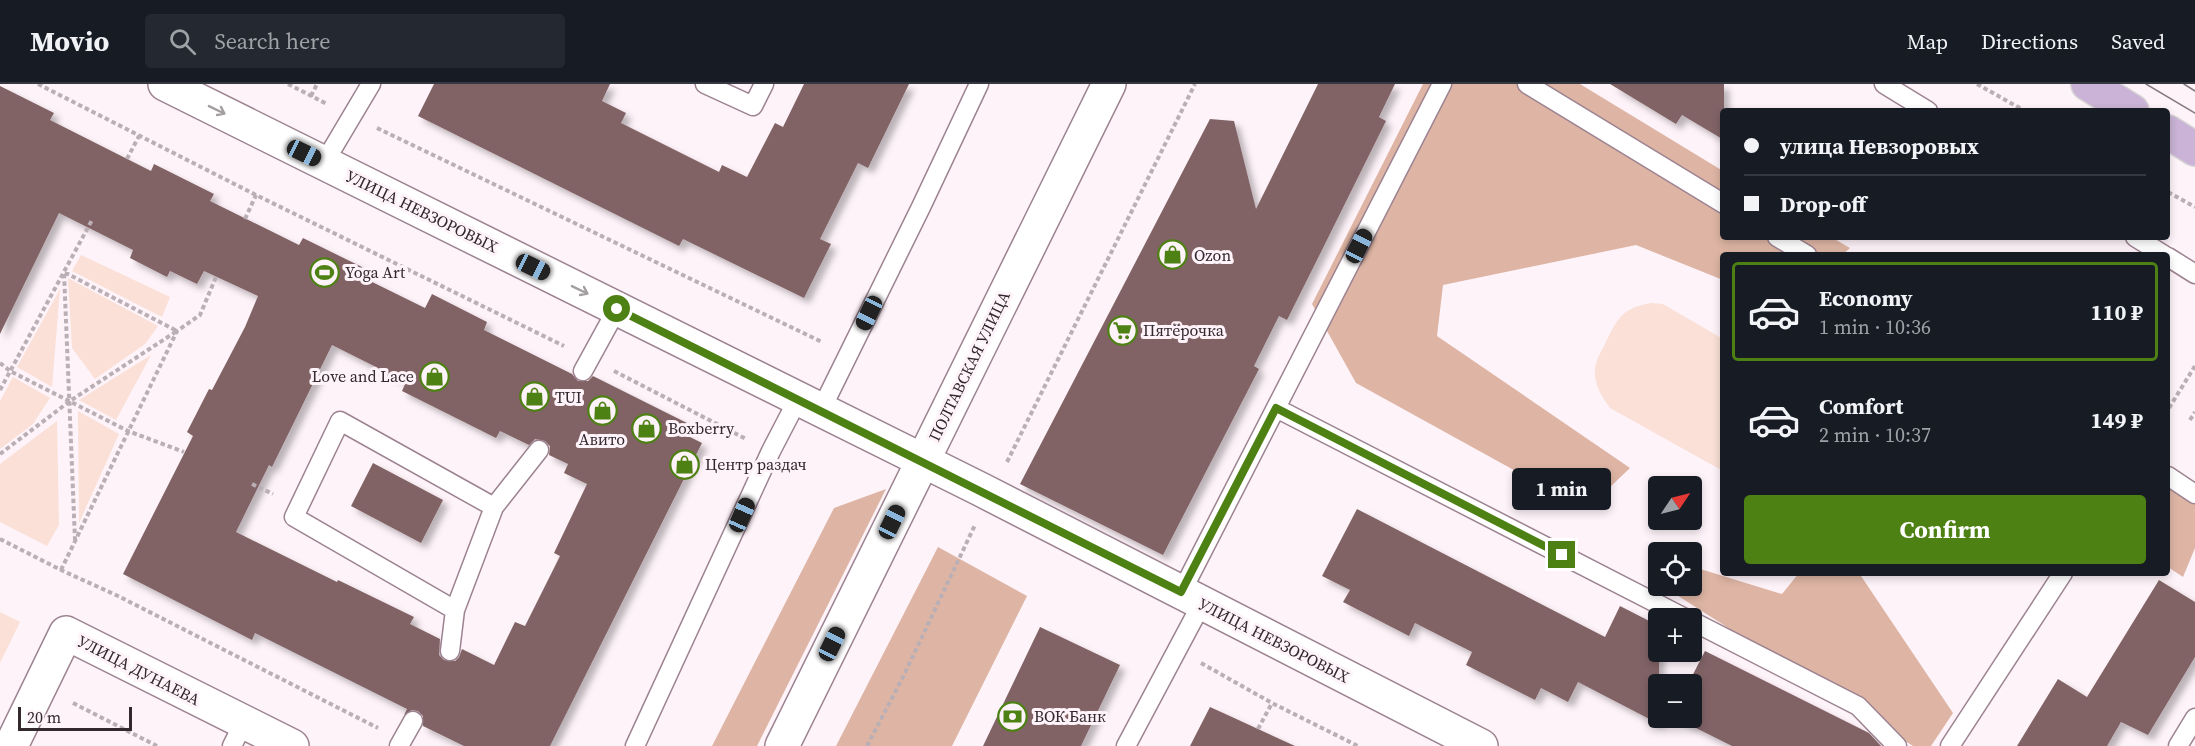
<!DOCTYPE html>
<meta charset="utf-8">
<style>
:root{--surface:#171b24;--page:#242831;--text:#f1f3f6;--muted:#9ea1a6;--line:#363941;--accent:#4e8114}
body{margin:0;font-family:"Source Serif 4",serif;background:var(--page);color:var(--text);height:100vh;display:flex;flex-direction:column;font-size:22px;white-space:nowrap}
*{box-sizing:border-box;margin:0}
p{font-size:20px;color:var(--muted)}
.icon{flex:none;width:33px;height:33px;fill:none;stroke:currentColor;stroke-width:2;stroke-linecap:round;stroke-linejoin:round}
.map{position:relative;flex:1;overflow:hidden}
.drawer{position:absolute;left:1720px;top:168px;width:450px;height:324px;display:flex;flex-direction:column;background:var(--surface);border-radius:6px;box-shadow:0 3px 9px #0003}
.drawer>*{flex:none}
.banner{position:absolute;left:1720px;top:24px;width:450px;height:132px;border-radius:6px;box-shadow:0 3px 9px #0003;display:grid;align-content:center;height:132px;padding:0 24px;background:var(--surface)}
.needle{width:39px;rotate:55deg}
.fabs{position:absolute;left:1648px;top:392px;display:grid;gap:12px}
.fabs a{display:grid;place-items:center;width:54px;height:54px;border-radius:6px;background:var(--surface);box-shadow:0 3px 9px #0003;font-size:30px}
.scale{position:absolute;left:18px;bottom:15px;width:114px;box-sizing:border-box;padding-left:6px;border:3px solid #32282e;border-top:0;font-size:16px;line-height:21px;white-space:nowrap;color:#32282e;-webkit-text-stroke:4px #fef3f9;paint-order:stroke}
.end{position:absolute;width:27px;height:27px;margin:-14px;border:8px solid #4e8114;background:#fff;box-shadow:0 0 0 3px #fff}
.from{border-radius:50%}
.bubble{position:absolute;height:42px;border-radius:6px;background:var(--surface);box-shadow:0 3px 9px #0003;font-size:20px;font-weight:700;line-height:42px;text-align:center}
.car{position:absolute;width:18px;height:36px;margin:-18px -9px;border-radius:8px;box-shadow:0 0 4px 2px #0007;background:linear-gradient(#222 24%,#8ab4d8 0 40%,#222 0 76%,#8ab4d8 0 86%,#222 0)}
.banner b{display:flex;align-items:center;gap:21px;height:57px;font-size:22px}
.banner b+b{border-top:2px solid var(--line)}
.banner i{width:15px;height:15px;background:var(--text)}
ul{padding:10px 0 0;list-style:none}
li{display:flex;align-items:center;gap:18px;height:99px;margin:0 12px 9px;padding:0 12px;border:3px solid transparent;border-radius:6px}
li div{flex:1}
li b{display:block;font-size:22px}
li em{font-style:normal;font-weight:700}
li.on{border-color:var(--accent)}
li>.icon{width:54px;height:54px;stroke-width:1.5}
.primary-button{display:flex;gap:12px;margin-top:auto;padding:12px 24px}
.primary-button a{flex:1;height:69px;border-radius:6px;background:var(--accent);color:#fff;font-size:24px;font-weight:700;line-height:69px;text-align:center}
header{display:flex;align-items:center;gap:36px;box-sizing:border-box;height:84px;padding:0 30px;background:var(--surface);border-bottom:2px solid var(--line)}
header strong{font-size:28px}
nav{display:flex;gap:33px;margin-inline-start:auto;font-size:21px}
.search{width:420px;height:54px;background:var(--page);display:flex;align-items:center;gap:15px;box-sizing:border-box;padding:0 21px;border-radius:6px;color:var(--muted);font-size:22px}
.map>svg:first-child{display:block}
.green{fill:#fae0d6}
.forest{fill:#deb5a4}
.building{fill:#816466;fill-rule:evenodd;filter:url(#shadow)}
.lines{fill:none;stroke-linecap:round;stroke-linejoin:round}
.service-casing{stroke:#9d8391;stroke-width:21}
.minor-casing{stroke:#9d8391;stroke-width:36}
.tertiary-casing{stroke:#9d8391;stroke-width:36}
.primary-casing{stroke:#d6d4d5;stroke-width:36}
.path{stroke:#baafb5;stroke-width:4;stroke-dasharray:4.5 3;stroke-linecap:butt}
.service{stroke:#fff;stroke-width:18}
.minor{stroke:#fff;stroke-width:33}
.tertiary{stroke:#fff;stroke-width:33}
.primary{stroke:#cab3d6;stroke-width:33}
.tram{stroke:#847a80;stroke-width:1.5}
.oneway{stroke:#a39ea1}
.route{stroke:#4e8114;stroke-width:8}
.labels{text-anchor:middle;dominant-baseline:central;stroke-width:6;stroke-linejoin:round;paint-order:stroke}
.street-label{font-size:16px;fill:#32282e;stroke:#fef3f9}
.poi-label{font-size:16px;fill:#32282e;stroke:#fef3f9;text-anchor:start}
</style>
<header>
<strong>Movio</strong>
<div class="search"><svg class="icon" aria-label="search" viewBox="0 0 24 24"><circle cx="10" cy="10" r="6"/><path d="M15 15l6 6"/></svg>Search here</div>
<nav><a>Map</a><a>Directions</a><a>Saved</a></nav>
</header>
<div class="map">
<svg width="2195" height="662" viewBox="0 0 2195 662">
<defs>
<filter id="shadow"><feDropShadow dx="5.5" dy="5.5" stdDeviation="3" flood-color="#0004"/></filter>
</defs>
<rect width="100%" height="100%" fill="#fef3f9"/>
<path class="green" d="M 81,171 L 170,213 L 162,233 L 72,187 Z
M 68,194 L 158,242 L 145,260 L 95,295 L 72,264 Z
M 60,205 L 52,303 L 17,283 Z
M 1651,219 L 1663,220 L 1723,255 L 1723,387 L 1610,324 C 1602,313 1594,301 1595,286 C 1595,277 1601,268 1605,260 C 1617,235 1622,224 1651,219 Z
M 151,271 L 116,336 L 79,316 Z
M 13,293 L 50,314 L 33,340 L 0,365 L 0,317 Z
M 78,327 L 119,350 L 79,439 Z
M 57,337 L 59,441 L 47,462 L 0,438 L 0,380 Z
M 0,528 L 20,538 L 0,579 Z"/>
<path class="forest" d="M 1423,0 L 1580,0 L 1723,87 L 1724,153 L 1831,153 L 1850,164 L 1842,171 L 1724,171 L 1723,196 L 1636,161 L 1443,201 L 1437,252 L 1630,384 L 1586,426 L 1356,299 L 1312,220 Z
M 2168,389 L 2195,412 L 2195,464 L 2183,493 L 2168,483 Z
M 886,405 L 757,662 L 712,662 L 834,424 Z
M 938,463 L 1027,512 L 952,662 L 836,662 Z
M 1697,484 L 1782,510 L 1799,489 L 1859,489 L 1953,629 L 1931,662 L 1913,662 L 1672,508 L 1679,501 L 1692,501 L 1692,489 Z"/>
<path class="building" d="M 434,0 L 610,0 L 602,17 L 626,29 L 621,39 L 719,88 L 722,81 L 747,93 L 775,39 L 783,43 L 804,0 L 909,0 L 868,84 L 858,79 L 820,155 L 831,160 L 804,214 L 683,155 L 679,162 L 418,32 Z
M 1318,0 L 1395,0 L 1379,33 L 1386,37 L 1324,162 L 1287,236 L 1279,232 L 1254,282 L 1259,285 L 1163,471 L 1020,400 L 1210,35 L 1234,37 L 1256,125 Z
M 1610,0 L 1724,0 L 1724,56 L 1682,31 L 1676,40 Z
M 0,2 L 54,29 L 50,36 L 151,87 L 154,80 L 214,110 L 210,117 L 299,161 L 303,154 L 362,183 L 358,191 L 425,224 L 432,210 L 487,238 L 484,246 L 572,290 L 578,297 L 588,297 L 593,292 L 687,339 L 682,349 L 702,359 L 550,662 L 464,662 L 423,642 L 423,632 L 418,627 L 412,626 L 404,631 L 407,625 L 255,549 L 252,556 L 123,490 L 193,352 L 187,348 L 209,305 L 212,306 L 245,243 L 258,212 L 204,187 L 197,200 L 170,187 L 167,193 L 130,174 L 133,166 L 59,129 L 0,250 ZM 332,261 L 406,298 L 402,307 L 496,354 L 500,347 L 529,361 L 535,355 L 545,357 L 550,362 L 549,371 L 568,380 L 564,389 L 587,400 L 554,469 L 560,472 L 525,542 L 515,538 L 494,581 L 462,565 L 459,573 L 455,577 L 444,576 L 439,571 L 440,555 L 410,540 L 414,533 L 338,496 L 337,498 L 236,448 L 269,381 L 272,383 Z
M 373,379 L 443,416 L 421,459 L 351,422 Z
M 1357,425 L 1605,553 L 1620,522 L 1659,542 L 1659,640 L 1578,598 L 1568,618 L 1541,604 L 1535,616 L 1466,581 L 1472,568 L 1415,539 L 1409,552 L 1343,518 L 1350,506 L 1322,492 Z
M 2159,496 L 2195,518 L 2195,573 L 2148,651 L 2121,638 L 2107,662 L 2017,662 L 2058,595 L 2087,613 Z
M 1040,543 L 1120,581 L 1081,662 L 983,662 Z
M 1705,567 L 1869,649 L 1881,662 L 1732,662 L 1674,633 L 1692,633 L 1692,600 L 1688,600 Z
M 1210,623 L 1232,633 L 1295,662 L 1190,662 Z"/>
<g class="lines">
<defs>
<path id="service" d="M 705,0 L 753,22 L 764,0
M 1527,0 L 1724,120
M 1884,0 L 1928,27
M 324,79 L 371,0
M 1777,153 L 1807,171
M 2135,153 L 2164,171
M 2168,173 L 2195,190
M 583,287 L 617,225
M 1276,324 L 1685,534
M 821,326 L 921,123 L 979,0
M 2168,392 L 2195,410
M 1181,509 L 1442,0
M 455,526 L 294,433 L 340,337 L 494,423
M 1692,537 L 1858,622 L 1897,662
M 450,567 L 455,526 L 494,423 L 539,366
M 232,662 L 244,638
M 399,662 L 413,637
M 635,662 L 771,367 L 798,315
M 1126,662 L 1202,519
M 1950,662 L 2063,489
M 2178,662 L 2195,634"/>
<path id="minor" d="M 165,0 L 980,405 L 1481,662
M 11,662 L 66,549 L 292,662"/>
<path id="tertiary" d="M 782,662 L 1109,0"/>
<path id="primary" d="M 2088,0 L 2132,27
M 2168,48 L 2195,65"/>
</defs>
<use href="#service" class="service-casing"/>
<use href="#minor" class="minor-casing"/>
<use href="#tertiary" class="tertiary-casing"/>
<use href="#primary" class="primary-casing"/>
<path class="path" d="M 38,0 L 256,111 L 564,262
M 288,0 L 327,20
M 1977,0 L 2025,27
M 311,12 L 317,0
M 377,44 L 822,258
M 127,75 L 139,52
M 2168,108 L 2195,123
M 245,135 L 256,111
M 0,279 L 10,287 L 128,347 L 184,368
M 614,287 L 746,355
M 0,306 L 92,136
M 2169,324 L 2195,282
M 2190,336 L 2195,328
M 0,370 L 70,317 L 177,247 L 64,188 L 75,456
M 1007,378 L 1195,0
M 252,400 L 273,410
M 0,455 L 61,486 L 118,512 L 378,644
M 61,486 L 177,247 L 200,231 L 216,193
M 1201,579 L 1272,619 L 1358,662
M 73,619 L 157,662
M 1258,645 L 1272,619
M 867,662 L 903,593 L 975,441"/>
<use href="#service" class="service"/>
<use href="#minor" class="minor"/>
<use href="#tertiary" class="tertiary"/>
<use href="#primary" class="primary"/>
<path class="tram" d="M 2146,0 L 2195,29
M 2184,0 L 2195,7"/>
</g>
<defs><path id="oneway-shaft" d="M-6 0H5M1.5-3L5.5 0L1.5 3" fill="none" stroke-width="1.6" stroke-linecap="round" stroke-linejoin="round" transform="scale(1.5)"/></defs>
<g class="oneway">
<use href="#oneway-shaft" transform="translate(217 26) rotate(26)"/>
<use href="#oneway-shaft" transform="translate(580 206) rotate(26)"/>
</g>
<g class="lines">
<path class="route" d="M 617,225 L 1181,508 L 1276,324 L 1562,471"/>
</g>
<defs>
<symbol id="shop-ring" viewBox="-11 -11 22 22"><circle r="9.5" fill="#fef3f9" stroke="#4e8114" stroke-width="1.5"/><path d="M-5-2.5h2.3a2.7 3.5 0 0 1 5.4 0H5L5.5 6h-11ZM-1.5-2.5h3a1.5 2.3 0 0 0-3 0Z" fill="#4e8114"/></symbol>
<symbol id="stadium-ring" viewBox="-11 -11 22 22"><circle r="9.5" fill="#fef3f9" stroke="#4e8114" stroke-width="1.5"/><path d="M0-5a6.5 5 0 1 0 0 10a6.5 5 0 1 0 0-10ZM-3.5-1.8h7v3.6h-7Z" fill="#4e8114"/></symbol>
<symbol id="supermarket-ring" viewBox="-11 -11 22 22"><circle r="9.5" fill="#fef3f9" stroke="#4e8114" stroke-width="1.5"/><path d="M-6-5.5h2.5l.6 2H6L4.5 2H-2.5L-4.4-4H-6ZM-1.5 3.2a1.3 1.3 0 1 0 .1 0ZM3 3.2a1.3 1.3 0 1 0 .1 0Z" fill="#4e8114"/></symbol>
<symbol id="bank-ring" viewBox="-11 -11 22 22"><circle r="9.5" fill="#fef3f9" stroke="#4e8114" stroke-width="1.5"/><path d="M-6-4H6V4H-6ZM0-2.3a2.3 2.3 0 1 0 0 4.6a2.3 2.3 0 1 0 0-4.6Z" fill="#4e8114"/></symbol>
</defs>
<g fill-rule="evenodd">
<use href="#shop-ring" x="1156" y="154" width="33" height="33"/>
<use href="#stadium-ring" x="308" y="172" width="33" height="33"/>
<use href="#supermarket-ring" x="1106" y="230" width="33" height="33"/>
<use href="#shop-ring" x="418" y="276" width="33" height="33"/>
<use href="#shop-ring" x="518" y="296" width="33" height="33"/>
<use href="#shop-ring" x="586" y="310" width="33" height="33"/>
<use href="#shop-ring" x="630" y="328" width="33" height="33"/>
<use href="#shop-ring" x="668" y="364" width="33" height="33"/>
<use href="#bank-ring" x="996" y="616" width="33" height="33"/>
</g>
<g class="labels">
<g class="street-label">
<text transform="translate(422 127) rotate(26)">УЛИЦА НЕВЗОРОВЫХ</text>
<text transform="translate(969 282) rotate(-64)">ПОЛТАВСКАЯ УЛИЦА</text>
<text transform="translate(1274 556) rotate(27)">УЛИЦА НЕВЗОРОВЫХ</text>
<text transform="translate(139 586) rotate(27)">УЛИЦА ДУНАЕВА</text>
</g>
<g class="poi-label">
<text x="1194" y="171">Ozon</text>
<text x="345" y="188">Yoga Art</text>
<text x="1143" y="246">Пятёрочка</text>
<text x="414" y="292" text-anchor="end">Love and Lace</text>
<text x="555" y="313">TUI</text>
<text x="668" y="344">Boxberry</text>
<text x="602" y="355" text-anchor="middle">Авито</text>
<text x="705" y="380">Центр раздач</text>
<text x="1034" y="632">ВОК Банк</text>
</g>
</g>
</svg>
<div class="fabs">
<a><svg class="needle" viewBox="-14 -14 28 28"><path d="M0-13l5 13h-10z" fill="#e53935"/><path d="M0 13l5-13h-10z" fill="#9ea1a6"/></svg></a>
<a><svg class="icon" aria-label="locate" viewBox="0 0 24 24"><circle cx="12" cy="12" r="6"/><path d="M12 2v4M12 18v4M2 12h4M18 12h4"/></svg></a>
<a>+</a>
<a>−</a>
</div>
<div class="scale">20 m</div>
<i class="end from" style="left:617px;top:225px"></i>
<i class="end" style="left:1562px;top:471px"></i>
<div class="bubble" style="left:1512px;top:384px;width:99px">1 min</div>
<i class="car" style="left:304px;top:69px;rotate:116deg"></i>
<i class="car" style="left:1359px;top:162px;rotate:27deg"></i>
<i class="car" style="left:533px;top:183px;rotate:116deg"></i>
<i class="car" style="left:869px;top:229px;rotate:206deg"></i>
<i class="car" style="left:742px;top:431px;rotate:24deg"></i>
<i class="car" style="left:892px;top:438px;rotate:26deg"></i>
<i class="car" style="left:832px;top:560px;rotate:26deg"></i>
<div class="banner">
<b><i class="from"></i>улица Невзоровых</b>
<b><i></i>Drop-off</b>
</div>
<section class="drawer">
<ul>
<li class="on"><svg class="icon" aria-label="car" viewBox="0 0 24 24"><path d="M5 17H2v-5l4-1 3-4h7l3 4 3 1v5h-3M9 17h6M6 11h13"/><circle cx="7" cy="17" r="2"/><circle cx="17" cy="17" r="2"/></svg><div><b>Economy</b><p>1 min · 10:36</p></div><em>110 ₽</em></li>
<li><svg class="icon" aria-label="car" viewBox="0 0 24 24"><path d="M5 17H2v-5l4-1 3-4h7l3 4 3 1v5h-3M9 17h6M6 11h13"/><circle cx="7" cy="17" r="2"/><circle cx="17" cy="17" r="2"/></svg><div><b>Comfort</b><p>2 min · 10:37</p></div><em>149 ₽</em></li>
</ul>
<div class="primary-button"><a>Confirm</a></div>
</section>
</div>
